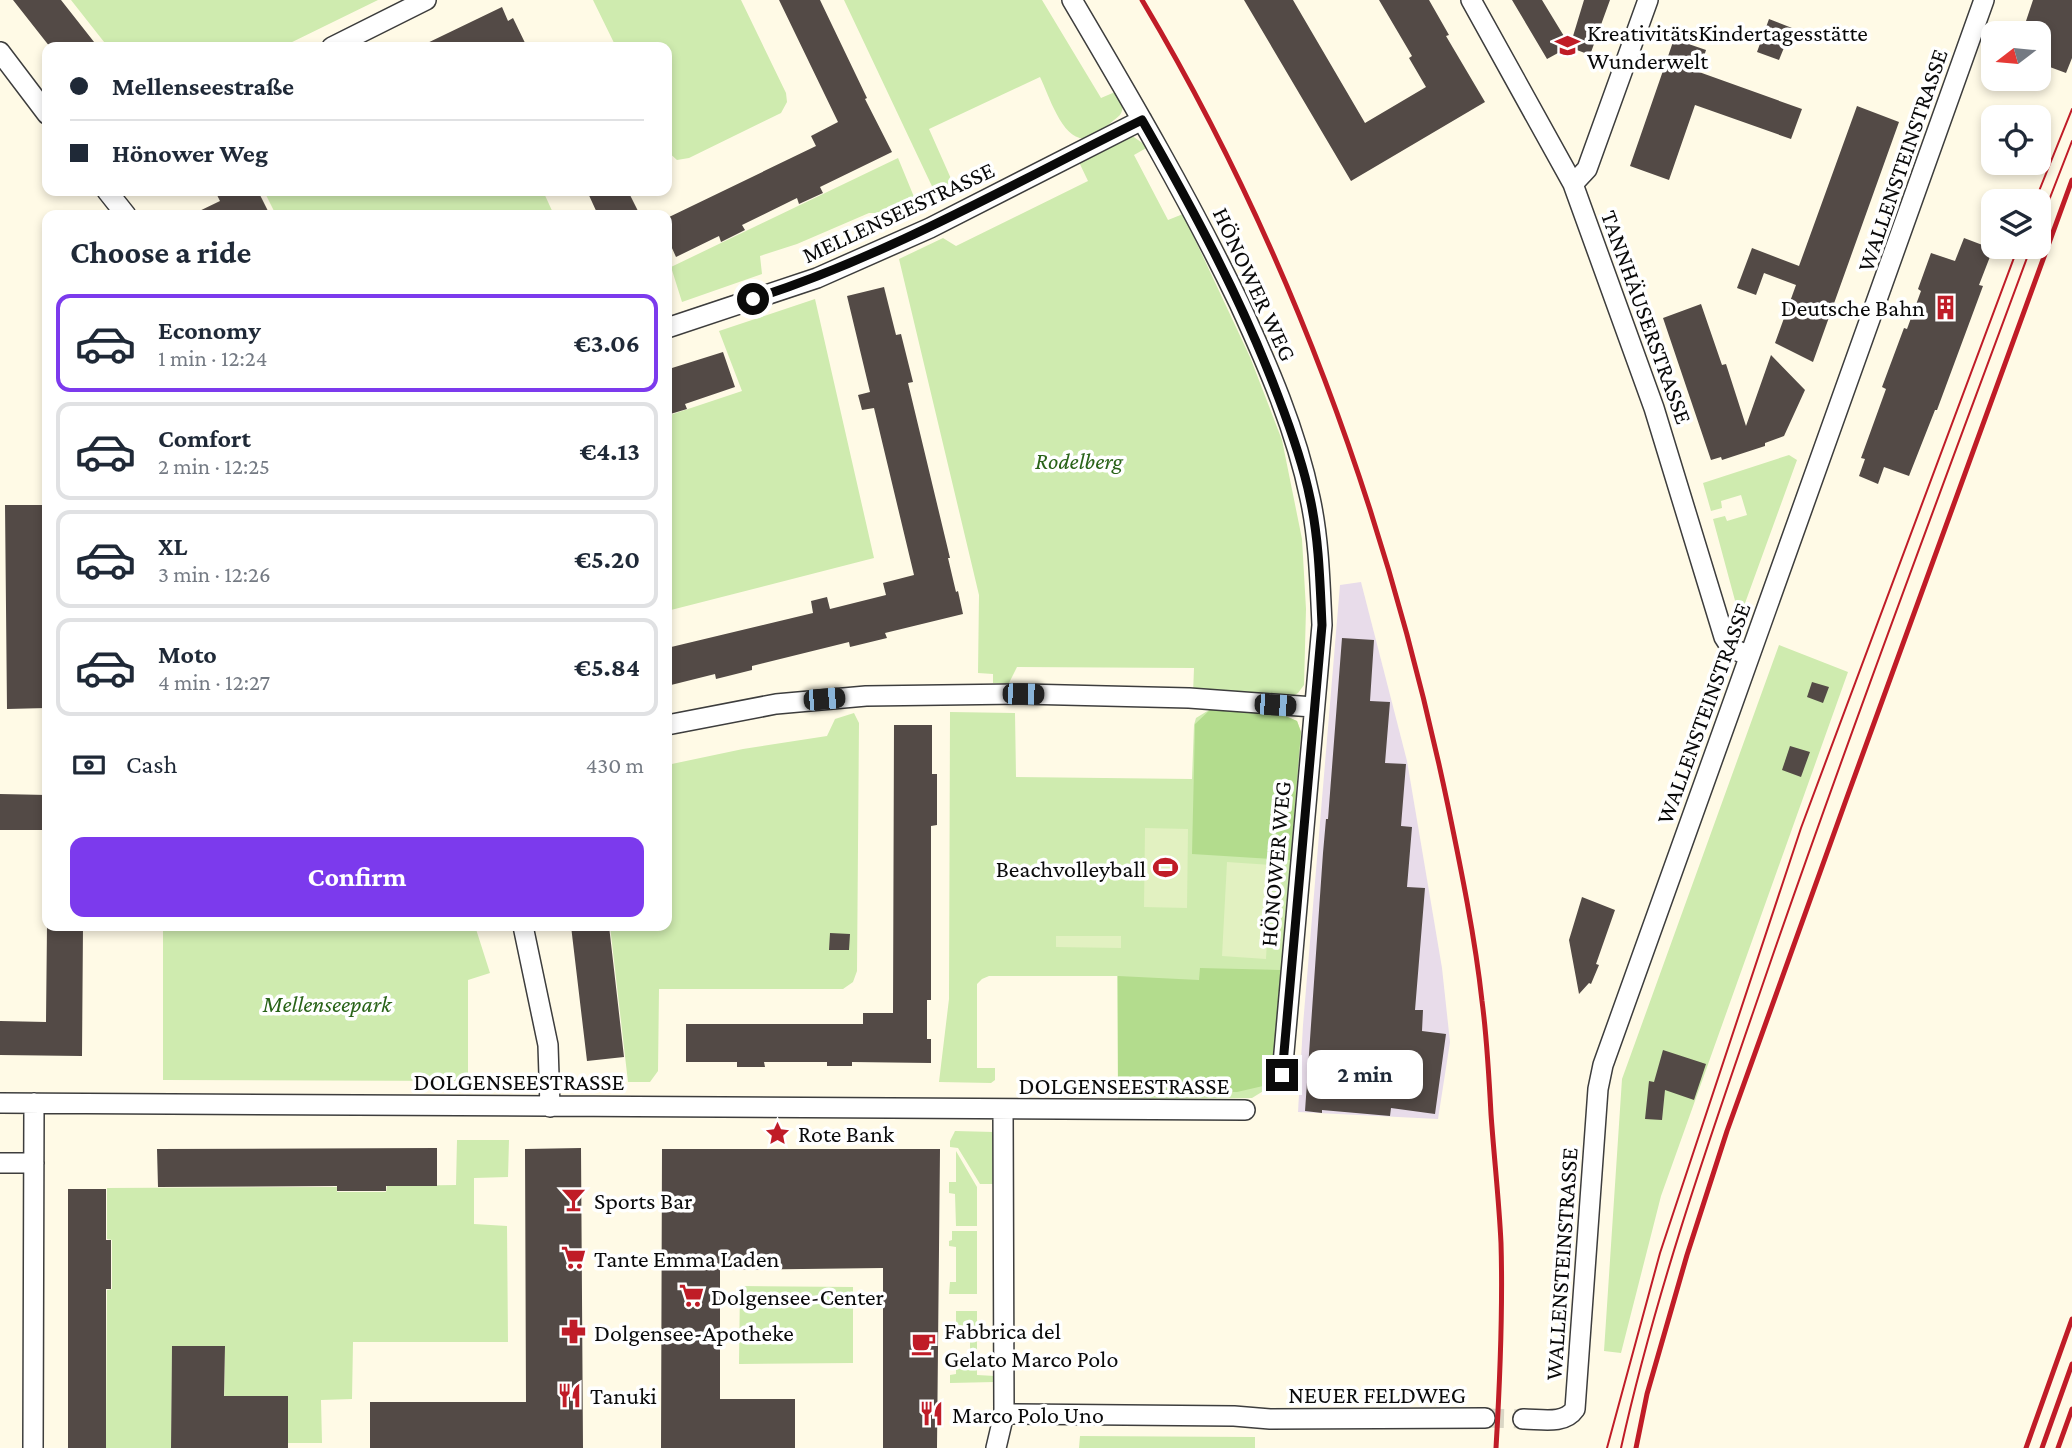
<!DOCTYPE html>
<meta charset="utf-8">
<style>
:root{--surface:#fff;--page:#f6f6f7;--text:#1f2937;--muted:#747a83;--line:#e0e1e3;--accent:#7c3aed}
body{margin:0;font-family:"Crimson Pro",serif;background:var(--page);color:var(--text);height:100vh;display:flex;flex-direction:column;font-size:26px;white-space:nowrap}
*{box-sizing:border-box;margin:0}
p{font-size:23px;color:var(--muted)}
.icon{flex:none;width:38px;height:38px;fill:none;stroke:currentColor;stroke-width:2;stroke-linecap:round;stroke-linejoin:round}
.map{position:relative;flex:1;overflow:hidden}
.panel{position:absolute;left:42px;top:210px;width:630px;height:721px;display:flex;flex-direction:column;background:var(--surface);border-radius:14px;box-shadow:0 4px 10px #0003}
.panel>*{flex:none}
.guide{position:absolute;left:42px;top:42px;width:630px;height:154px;border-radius:14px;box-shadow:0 4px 10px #0003;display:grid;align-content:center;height:154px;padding:0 28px;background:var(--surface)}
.needle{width:46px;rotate:254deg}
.fabs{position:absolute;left:1981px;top:21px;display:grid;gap:14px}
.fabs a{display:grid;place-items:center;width:70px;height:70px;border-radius:14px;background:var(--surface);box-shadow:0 4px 10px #0003;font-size:35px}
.end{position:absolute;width:32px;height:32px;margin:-16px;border:9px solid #0a0a0a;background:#fff;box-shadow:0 0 0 4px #fff}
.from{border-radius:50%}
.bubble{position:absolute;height:49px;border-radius:14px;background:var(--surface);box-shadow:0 4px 10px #0003;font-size:23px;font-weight:700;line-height:49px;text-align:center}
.car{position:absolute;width:21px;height:42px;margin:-21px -10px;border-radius:9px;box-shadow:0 0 5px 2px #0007;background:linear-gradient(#222 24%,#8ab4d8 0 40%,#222 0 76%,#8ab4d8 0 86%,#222 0)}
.guide b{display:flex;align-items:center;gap:24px;height:66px;font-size:26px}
.guide b+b{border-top:2px solid var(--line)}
.guide i{width:18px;height:18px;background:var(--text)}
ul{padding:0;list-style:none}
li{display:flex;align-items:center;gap:21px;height:98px;margin:0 14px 10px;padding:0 14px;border:4px solid var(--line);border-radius:14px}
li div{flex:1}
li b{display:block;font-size:26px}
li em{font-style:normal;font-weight:700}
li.on{border-color:var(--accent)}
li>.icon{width:63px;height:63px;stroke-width:1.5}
h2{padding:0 28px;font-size:32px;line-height:84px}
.pay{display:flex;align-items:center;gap:18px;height:77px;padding:0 28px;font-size:26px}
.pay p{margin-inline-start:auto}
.action{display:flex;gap:14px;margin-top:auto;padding:14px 28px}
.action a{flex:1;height:80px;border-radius:14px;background:var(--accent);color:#fff;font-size:28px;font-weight:700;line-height:80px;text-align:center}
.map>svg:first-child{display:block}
.industrial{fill:#e8dcea}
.green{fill:#cfebaf}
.forest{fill:#b3dc8d}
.pitch{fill:#e2f1c1}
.building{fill:#534a46}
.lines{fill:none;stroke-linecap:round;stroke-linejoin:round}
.street-tunnel{stroke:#dad6c5;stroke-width:19;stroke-dasharray:19 10;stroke-linecap:butt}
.street-casing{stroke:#3d3d3d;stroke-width:22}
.street{stroke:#fff;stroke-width:19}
.tram{stroke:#c01c27;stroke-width:2}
.rail{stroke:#c01c27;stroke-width:5}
.route{stroke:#0a0a0a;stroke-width:9}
.labels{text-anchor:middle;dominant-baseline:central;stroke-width:7;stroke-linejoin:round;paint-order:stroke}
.poi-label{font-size:24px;fill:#0a0a0a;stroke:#fff;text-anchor:start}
.street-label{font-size:24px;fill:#0a0a0a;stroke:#fff}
.park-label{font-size:24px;font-style:italic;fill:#296318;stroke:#fff}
</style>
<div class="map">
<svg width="2072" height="1448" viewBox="0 0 2072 1448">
<rect width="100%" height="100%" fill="#fffae6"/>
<path class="industrial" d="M 1361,582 L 1407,761 L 1442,968 L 1450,1042 L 1438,1119 L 1298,1112 L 1303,1025 L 1340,585 Z"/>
<path class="green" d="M 71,0 L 378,0 L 282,47 L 108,47 Z
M 593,0 L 741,0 L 786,93 L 787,102 L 781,113 L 689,158 L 677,160 L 667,151 L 667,47 L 616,47 Z
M 844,0 L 1042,0 L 1101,98 L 1115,92 C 1120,100 1126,106 1120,115 C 1113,121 1096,136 1088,138 C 1063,144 1049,95 1040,77 L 929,129 L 956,190 L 938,199 Z
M 1131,135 L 1148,147 L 1134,155 L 1168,220 L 1183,214 L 1250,357 L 1282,440 L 1302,539 L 1306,609 L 1304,685 L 1298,693 L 1291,697 L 1193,694 L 1194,668 L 1017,667 L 1009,683 L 993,683 L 993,674 L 978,673 L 979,595 L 899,259 L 943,238 L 956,246 L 1088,181 L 1078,160 Z
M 898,158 L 919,209 L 894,222 L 883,213 L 869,213 L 797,244 L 760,256 L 762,274 L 682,302 L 671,267 Z
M 264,191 L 543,191 L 554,215 L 276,215 Z
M 815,299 L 874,558 L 667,611 L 667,416 L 742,391 L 719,331 Z
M 1789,455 L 1797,460 L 1744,606 L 1737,608 L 1713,519 L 1725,516 L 1727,521 L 1747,515 L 1741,495 L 1721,501 L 1722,508 L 1711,511 L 1703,483 Z
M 1779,645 L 1848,672 L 1661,1196 L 1621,1353 L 1604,1351 L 1622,1079 Z
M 1209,710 L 1283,715 L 1297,721 L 1301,732 L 1275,1066 L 1265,1090 L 1252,1098 L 1118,1099 L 1117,976 L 989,976 L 982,979 L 977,984 L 977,1068 L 995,1068 L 995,1080 L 991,1083 L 939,1082 L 949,999 L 950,712 L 1015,713 L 1016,777 L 1192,779 L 1194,725 L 1196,718 Z
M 854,713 L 859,723 L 857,971 L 853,982 L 843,989 L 659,989 L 658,1071 L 650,1082 L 628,1082 L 610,926 L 667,926 L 667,765 L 743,749 L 827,736 L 835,719 Z
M 163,926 L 475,926 L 490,973 L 468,980 L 468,1081 L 163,1080 Z
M 955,1131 L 994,1132 L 995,1184 L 980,1184 L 958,1148 L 950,1147 L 950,1141 Z
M 457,1140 L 509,1140 L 508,1177 L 474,1178 L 474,1224 L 507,1226 L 508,1342 L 353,1342 L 352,1399 L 321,1400 L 322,1443 L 288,1443 L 288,1396 L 239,1396 L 224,1413 L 225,1346 L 172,1346 L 171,1448 L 106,1448 L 107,1290 L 112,1289 L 112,1240 L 107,1239 L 107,1188 L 337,1187 L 337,1192 L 386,1192 L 387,1186 L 456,1185 Z
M 956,1151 L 977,1187 L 977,1226 L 956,1226 L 955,1194 L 949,1193 L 949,1182 L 956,1182 Z
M 952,1231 L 977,1231 L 977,1294 L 949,1294 L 950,1282 L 956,1282 L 956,1247 L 949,1246 L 949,1241 L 952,1240 Z
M 740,1286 L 853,1287 L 853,1363 L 739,1364 Z
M 956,1311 L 977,1311 L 977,1375 L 995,1376 L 995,1382 L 950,1383 L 950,1375 L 956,1374 L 956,1355 L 970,1354 L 970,1326 L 956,1325 Z
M 1080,1436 L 1252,1437 L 1255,1437 L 1255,1448 L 1079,1448 Z"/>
<path class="forest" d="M 1211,709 L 1283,715 L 1297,721 L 1301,732 L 1290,860 L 1192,854 L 1195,724 Z
M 1200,968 L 1281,970 L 1272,1068 L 1263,1086 L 1237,1092 L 1118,1091 L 1118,976 L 1199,980 Z"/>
<path class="pitch" d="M 1145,828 L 1188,829 L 1187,908 L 1144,907 Z
M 1227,862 L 1271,865 L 1266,959 L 1222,956 Z
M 1056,936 L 1121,936 L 1121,948 L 1056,947 Z"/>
<path class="building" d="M 13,0 L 61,0 L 98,47 L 50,47 Z
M 779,0 L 820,0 L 867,98 L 865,99 L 892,152 L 820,187 L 823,193 L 799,204 L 797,198 L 742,225 L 745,230 L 721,242 L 719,236 L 676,257 L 667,237 L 667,218 L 816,146 L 811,136 L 838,122 Z
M 1244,0 L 1293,0 L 1365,123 L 1426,87 L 1409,58 L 1412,56 L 1379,0 L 1429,0 L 1449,35 L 1446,36 L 1485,102 L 1351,181 Z
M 1512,0 L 1542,0 L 1570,46 L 1584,0 L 1610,0 L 1590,55 L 1569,47 L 1547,59 Z
M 2033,0 L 2072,0 L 2072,58 L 2066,73 L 2039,63 L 2039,33 L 2022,33 Z
M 502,7 L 508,21 L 513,18 L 527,47 L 419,47 Z
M 1769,19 L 1792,28 L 1779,60 L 1757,52 Z
M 1674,39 L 1706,50 L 1699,72 L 1802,109 L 1791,139 L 1695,105 L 1669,180 L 1630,166 Z
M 1857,106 L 1899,122 L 1813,362 L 1775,343 L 1796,285 L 1764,273 L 1756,295 L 1737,288 L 1752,248 L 1799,266 Z
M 215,191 L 258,191 L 270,215 L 191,215 L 220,201 Z
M 587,191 L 628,191 L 640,215 L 598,215 Z
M 1964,238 L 1993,249 L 1979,285 L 1983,286 L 1937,410 L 1935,410 L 1909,476 L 1884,467 L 1878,484 L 1859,476 L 1865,459 L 1861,458 L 1886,389 L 1882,387 L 1904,328 L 1907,329 L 1921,291 L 1918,289 L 1931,253 L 1955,261 Z
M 884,287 L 896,335 L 901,334 L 913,382 L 908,383 L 950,558 L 948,558 L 956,592 L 958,591 L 963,614 L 885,633 L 887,638 L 850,647 L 849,642 L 752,666 L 752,670 L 716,679 L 715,674 L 667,686 L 667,648 L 813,613 L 811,601 L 827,597 L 830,609 L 886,595 L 883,583 L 914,575 L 874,408 L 862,410 L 858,395 L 870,392 L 847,296 Z
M 1701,304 L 1722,365 L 1726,364 L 1746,426 L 1771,355 L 1805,390 L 1784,436 L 1765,443 L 1765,446 L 1722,460 L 1721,457 L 1711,460 L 1663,318 Z
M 723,352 L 735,387 L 685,404 L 687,409 L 667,415 L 667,360 L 669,360 L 672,368 Z
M 5,505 L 47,505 L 47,708 L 7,709 Z
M 1342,638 L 1374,640 L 1370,701 L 1390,702 L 1385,763 L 1406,764 L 1401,826 L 1412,827 L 1407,887 L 1425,888 L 1415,1010 L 1423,1010 L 1422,1031 L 1446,1034 L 1435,1114 L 1391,1108 L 1390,1116 L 1322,1110 L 1322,1113 L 1305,1111 L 1323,853 L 1326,819 L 1328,819 Z
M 1812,682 L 1829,687 L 1823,703 L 1807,697 Z
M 894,725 L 932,725 L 932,774 L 937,774 L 937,825 L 931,826 L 931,1000 L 927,1000 L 927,1039 L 931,1039 L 931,1063 L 852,1062 L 852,1066 L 827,1066 L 827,1062 L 764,1062 L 765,1067 L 737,1067 L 737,1062 L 686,1062 L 686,1024 L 863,1024 L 863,1013 L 893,1013 Z
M 1790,746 L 1810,752 L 1801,777 L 1782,770 Z
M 0,794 L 47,795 L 47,830 L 0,830 Z
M 1582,897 L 1615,910 L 1596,964 L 1599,965 L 1591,984 L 1589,983 L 1579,994 L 1569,940 Z
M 47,926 L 83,926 L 82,1056 L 0,1055 L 0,1021 L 46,1022 Z
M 571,926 L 609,926 L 624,1057 L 587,1061 Z
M 830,933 L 850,934 L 849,950 L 829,950 Z
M 1663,1050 L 1706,1064 L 1694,1100 L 1665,1090 L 1662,1120 L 1645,1119 L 1649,1081 L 1654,1082 Z
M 437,1148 L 437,1186 L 386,1186 L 386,1191 L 337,1191 L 337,1186 L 158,1187 L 157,1149 Z
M 581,1148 L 583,1448 L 370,1448 L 370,1402 L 526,1402 L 525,1149 Z
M 662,1149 L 940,1149 L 937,1448 L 883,1448 L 883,1268 L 720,1270 L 720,1399 L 795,1399 L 795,1448 L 661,1448 Z
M 68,1189 L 106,1189 L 106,1240 L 111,1240 L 111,1289 L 106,1289 L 106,1448 L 68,1448 Z
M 172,1346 L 225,1346 L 224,1396 L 288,1396 L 288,1448 L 171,1448 Z"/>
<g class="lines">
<path class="street-tunnel" d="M 1485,1418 L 1523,1419"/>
<defs>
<path id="street" d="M 1072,0 C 1131,100 1189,199 1239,303 C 1268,366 1296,430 1310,498 C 1319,539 1320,583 1322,625 L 1282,1075
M 1471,0 L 1573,184 L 1654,408 L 1724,637 L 1731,648 L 1749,656
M 332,47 L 426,0
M 0,52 L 47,114
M 1573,184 L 1587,169 L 1648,0
M 107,191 L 126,215
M 667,328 L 817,278 L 930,228 L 1142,120
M 667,725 L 776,704 L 866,696 L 1023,694 L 1189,698 L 1313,707
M 523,926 L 548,1045 L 550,1107
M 0,1103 L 1245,1110
M 0,1163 L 34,1163
M 1004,1414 L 1234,1416 L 1270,1419 L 1485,1418
M 1523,1419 C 1541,1419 1564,1425 1575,1409 L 1598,1089 L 1603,1065 C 1730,710 1858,356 1984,0
M 33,1448 L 34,1103
M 996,1448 L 1004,1414 L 1003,1109"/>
</defs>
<use href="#street" class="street-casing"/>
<use href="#street" class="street"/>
<path class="tram" d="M 2035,201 L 2072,109
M 2039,226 L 2072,141
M 1607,1448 L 1660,1253 L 1801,828 L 2018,247
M 1621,1448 C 1657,1286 1713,1129 1767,972 C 1851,729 1942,488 2031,247"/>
<path class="rail" d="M 1142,0 C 1290,248 1389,524 1448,806 C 1461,869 1475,937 1482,1001 C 1487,1038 1489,1076 1491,1114 C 1494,1157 1499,1200 1501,1243 C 1503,1311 1500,1380 1496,1448
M 1636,1448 L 1647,1394 L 1687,1255 L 1727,1131 L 1846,800 L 2072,180
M 2026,1448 L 2072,1319
M 2042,1448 L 2072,1364
M 2058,1448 L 2072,1409"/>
</g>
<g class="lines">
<path class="route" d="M 753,299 C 890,255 1014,183 1142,120 C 1193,209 1242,300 1278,396 C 1291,430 1303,463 1310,498 C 1319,539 1320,583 1322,625 L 1282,1075"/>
</g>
<defs>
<symbol id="school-bare" viewBox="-9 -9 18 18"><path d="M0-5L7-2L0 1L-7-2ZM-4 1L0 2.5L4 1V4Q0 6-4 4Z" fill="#c01c27" stroke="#fff" stroke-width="2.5" paint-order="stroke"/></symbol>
<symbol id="building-bare" viewBox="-9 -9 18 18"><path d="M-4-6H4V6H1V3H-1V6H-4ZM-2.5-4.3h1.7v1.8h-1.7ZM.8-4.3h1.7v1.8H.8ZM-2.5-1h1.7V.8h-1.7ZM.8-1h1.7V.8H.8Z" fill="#c01c27" stroke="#fff" stroke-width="2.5" paint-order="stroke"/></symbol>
<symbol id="stadium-bare" viewBox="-9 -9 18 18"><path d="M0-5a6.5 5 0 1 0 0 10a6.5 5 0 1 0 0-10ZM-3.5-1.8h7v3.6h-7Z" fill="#c01c27" stroke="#fff" stroke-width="2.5" paint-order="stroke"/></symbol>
<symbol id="sight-bare" viewBox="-9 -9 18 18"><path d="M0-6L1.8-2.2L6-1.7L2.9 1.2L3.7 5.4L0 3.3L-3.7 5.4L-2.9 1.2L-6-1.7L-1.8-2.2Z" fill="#c01c27" stroke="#fff" stroke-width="2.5" paint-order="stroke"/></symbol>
<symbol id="bar-bare" viewBox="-9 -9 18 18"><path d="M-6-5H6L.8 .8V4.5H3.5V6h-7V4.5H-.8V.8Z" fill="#c01c27" stroke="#fff" stroke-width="2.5" paint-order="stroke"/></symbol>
<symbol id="supermarket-bare" viewBox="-9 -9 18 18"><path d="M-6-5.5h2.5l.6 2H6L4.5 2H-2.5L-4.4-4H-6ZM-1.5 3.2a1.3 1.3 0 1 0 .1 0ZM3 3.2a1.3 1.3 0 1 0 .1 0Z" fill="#c01c27" stroke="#fff" stroke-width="2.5" paint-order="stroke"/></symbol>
<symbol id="pharmacy-bare" viewBox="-9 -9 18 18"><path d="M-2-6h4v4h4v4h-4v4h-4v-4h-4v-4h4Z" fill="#c01c27" stroke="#fff" stroke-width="2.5" paint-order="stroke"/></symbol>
<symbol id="cafe-bare" viewBox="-9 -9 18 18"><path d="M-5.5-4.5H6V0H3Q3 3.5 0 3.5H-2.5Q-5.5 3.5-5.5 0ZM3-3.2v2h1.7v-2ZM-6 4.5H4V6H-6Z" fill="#c01c27" stroke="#fff" stroke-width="2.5" paint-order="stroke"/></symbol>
<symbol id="restaurant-bare" viewBox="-9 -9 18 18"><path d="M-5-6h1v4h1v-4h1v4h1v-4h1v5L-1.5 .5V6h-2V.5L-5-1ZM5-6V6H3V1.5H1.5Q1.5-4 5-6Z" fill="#c01c27" stroke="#fff" stroke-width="2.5" paint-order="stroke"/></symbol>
</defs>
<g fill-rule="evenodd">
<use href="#school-bare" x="1550" y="28" width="35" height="35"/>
<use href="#building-bare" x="1928" y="290" width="35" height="35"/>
<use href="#stadium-bare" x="1148" y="850" width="35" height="35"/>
<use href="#sight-bare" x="760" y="1116" width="35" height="35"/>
<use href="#bar-bare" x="556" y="1182" width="35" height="35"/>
<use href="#supermarket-bare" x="556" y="1240" width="35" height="35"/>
<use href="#supermarket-bare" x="674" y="1278" width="35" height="35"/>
<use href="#pharmacy-bare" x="556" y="1314" width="35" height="35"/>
<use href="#cafe-bare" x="906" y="1326" width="35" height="35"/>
<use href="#restaurant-bare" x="552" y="1378" width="35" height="35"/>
<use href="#restaurant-bare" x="914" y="1396" width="35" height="35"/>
</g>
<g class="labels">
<g class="poi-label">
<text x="1587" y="32">KreativitätsKindertagesstätte<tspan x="1587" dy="28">Wunderwelt</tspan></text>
<text x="1925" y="307" text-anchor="end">Deutsche Bahn</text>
<text x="1146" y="868" text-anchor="end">Beachvolleyball</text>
<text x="798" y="1133">Rote Bank</text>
<text x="594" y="1200">Sports Bar</text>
<text x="594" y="1258">Tante Emma Laden</text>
<text x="711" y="1296">Dolgensee-Center</text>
<text x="944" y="1330">Fabbrica del<tspan x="944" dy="28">Gelato Marco Polo</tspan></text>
<text x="594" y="1332">Dolgensee-Apotheke</text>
<text x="590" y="1395">Tanuki</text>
<text x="952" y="1414">Marco Polo Uno</text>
</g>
<g class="street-label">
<text transform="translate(1902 160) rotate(-71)">WALLENSTEINSTRASSE</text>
<text transform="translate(898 212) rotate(-25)">MELLENSEESTRASSE</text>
<text transform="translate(1255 284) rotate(65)">HÖNOWER WEG</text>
<text transform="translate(1647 317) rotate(70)">TANNHÄUSERSTRASSE</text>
<text transform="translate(1703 713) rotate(-70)">WALLENSTEINSTRASSE</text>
<text transform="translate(1275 864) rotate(-85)">HÖNOWER WEG</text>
<text x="519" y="1081">DOLGENSEESTRASSE</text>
<text x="1124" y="1085">DOLGENSEESTRASSE</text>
<text transform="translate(1561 1264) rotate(-86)">WALLENSTEINSTRASSE</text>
<text x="1377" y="1394">NEUER FELDWEG</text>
</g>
<g class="park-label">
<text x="1079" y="460">Rodelberg</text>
<text x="327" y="1003">Mellenseepark</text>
</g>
</g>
</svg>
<div class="fabs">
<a><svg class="needle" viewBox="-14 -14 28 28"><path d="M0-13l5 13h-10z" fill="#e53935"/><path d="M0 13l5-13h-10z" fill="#747a83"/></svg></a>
<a><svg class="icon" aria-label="locate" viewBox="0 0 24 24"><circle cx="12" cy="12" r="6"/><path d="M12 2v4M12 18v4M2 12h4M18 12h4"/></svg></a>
<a><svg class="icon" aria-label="layers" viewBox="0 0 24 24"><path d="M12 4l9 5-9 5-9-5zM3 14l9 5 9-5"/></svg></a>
</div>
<i class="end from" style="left:753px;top:299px"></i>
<i class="end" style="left:1282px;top:1075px"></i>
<div class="bubble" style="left:1307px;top:1050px;width:116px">2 min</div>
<i class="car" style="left:1023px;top:694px;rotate:91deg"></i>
<i class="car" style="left:824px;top:699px;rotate:85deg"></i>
<i class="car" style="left:1275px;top:705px;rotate:94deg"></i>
<div class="guide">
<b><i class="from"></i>Mellenseestraße</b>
<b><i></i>Hönower Weg</b>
</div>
<section class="panel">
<h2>Choose a ride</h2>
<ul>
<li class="on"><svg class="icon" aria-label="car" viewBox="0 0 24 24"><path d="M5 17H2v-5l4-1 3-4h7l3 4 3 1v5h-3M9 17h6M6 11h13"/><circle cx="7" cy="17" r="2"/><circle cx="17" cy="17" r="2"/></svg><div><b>Economy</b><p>1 min · 12:24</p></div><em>€3.06</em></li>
<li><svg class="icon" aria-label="car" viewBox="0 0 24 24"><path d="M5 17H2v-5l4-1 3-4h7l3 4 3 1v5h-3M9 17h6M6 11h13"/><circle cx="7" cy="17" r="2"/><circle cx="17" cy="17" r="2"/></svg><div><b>Comfort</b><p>2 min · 12:25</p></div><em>€4.13</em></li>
<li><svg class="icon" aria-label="car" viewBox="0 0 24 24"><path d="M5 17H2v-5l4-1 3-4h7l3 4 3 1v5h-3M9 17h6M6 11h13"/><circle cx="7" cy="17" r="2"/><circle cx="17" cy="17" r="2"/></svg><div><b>XL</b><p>3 min · 12:26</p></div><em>€5.20</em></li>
<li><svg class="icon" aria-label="car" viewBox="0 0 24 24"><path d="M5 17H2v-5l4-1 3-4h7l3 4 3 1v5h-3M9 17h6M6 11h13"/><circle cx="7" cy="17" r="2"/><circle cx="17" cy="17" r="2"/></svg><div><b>Moto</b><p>4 min · 12:27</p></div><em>€5.84</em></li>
</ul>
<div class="pay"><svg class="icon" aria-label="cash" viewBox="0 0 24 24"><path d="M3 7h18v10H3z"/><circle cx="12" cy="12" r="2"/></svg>Cash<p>430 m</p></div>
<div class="action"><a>Confirm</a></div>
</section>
</div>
